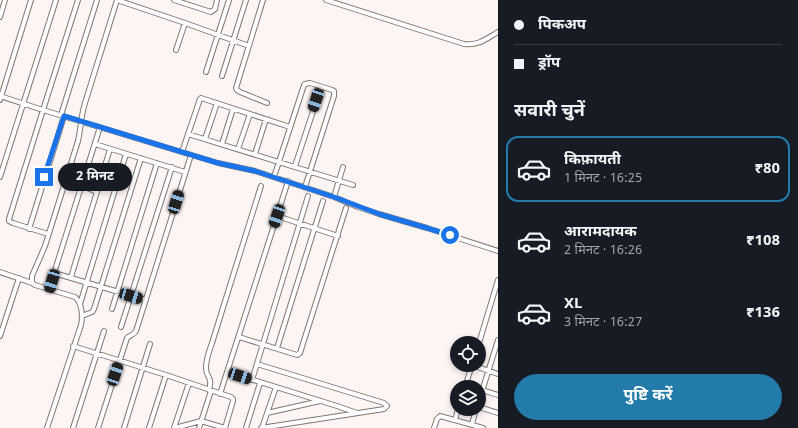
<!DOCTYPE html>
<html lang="hi">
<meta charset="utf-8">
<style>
:root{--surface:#171b24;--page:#242831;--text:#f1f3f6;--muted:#9ea1a6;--line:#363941;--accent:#237baa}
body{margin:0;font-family:Georgia,"Noto Sans Devanagari",serif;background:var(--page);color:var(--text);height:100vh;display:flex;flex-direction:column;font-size:15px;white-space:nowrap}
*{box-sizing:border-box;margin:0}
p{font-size:13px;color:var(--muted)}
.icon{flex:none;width:22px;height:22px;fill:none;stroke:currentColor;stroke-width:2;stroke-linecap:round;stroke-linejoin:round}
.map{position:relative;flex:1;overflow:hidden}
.sheet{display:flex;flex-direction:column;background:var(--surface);width:300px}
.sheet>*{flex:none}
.guide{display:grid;align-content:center;height:88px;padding:0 16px;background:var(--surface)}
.fabs{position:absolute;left:450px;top:336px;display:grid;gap:8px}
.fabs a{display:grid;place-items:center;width:36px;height:36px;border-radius:50%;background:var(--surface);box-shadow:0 2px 6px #0003;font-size:20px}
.end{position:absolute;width:18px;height:18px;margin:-9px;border:5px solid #1a73e8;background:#fff;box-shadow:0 0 0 2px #fff}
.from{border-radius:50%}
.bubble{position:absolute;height:28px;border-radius:14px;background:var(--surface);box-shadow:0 2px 6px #0003;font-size:13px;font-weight:700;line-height:28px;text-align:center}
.car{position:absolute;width:12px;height:24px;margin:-12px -6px;border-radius:5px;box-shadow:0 0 3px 1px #0007;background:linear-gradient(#222 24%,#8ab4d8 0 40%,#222 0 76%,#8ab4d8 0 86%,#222 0)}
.guide b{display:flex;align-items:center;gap:14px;height:38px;font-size:15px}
.guide b+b{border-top:1px solid var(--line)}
.guide i{width:10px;height:10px;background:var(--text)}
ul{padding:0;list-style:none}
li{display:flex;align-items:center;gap:12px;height:66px;margin:0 8px 6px;padding:0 8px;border:2px solid transparent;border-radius:12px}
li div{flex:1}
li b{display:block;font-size:15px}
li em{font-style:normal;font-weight:700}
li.current{border-color:var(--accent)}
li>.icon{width:36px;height:36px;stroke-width:1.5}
h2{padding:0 16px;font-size:18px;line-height:48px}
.primary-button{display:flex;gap:8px;margin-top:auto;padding:8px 16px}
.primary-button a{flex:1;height:46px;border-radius:24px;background:var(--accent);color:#fff;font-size:16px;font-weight:700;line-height:46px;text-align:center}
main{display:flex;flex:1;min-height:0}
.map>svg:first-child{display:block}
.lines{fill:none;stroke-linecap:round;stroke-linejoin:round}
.street-casing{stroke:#807877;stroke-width:6}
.street{stroke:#fff;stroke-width:4}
.route{stroke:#1a73e8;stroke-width:5}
</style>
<main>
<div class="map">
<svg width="498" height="428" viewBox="0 0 498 428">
<rect width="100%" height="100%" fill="#fdf5f3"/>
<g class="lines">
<defs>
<path id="street" d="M 117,0 L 185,23 L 249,46
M 174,0 L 211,12 L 215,9 L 217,0
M 263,0 L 236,88 L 237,90 L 240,92 L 267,103
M 326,0 L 464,44 C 478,46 486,39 498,32
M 0,17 L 5,0
M 176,50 L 185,23
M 206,72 L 229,0
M 222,76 L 246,0
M 0,96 L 43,110 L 218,163 L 255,171 L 334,197 L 358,207 L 379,214 L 427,228 L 498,251
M 0,100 L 31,0
M 61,115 L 97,0
M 188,134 L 353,185
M 205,139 L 217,103
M 95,144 L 185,172
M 222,144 L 233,109
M 238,149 L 250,114
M 182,152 L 200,99 L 201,98 L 290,127
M 255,154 L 266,119
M 295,166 L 321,87
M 0,177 L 56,0
M 274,177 L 304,85 L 305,84 L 310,83 L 332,90 L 334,91 L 334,96 L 305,187
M 288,181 L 277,216 L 338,236
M 81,185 L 97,192
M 334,197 L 343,167
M 29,229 L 64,116
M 48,234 L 13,223 L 9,221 L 9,219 L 43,110 L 78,0
M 0,272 L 32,283
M 54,273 L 146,300
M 71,277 L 110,149
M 49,289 L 100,127
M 80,304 L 126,154
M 112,309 L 157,163
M 82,316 L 92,312 L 94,309 L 141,158
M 121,327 L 172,167
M 0,336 L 19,278
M 239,337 L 297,355 L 300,353 L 346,208
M 479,343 L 498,280
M 73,346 L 166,375 L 231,397 L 233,399 L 233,401 L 225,428 L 201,421 L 175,428
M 277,348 L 323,201
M 257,364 L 384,403 L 387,406 L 384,409 L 261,428
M 472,365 L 498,374
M 228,372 L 337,406 L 357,413
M 252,380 L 308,196
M 465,387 L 472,365
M 209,390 C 213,375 206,379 206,368 C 206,360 209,351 212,343 L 261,186
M 482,390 L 498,395
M 220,394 L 277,216
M 479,401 L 498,340
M 479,407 L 498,413
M 267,413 L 320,401
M 455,420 L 458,409
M 472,424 L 476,409
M 47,428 L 81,325 C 83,316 82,303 75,297 L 35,285 L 32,283 L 32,276 L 45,246 L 78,141 C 81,128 81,115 85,103 L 117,0
M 73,428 L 104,331
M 98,428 L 127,338 C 130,335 134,335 136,331 L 191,155
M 124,428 L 150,344
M 149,428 L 166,375
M 174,428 L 189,383
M 199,428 L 211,391
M 246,428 L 260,383
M 262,428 L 276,387
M 434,428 L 437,419 L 440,416 L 483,428"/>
</defs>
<use href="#street" class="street-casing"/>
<use href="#street" class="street"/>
</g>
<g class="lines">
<path class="route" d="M 44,177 L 64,116 L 218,163 L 255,171 L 334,197 L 379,214 L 427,228 L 450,235"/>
</g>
</svg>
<div class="fabs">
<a><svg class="icon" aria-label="locate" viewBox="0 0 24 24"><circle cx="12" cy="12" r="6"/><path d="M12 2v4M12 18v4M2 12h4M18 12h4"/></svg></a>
<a><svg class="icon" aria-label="layers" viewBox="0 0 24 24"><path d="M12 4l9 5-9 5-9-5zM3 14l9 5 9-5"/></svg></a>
</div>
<i class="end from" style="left:450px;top:235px"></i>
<i class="end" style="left:44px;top:177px"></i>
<div class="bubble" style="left:58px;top:163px;width:74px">2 मिनट</div>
<i class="car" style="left:316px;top:100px;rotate:198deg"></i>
<i class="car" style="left:176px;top:202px;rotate:17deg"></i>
<i class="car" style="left:277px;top:216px;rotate:198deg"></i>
<i class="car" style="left:52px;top:281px;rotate:196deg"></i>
<i class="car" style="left:131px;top:296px;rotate:106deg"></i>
<i class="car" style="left:115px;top:374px;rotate:18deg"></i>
<i class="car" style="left:240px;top:376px;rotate:108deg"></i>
</div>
<section class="sheet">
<div class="guide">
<b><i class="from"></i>पिकअप</b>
<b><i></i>ड्रॉप</b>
</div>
<h2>सवारी चुनें</h2>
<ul>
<li class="current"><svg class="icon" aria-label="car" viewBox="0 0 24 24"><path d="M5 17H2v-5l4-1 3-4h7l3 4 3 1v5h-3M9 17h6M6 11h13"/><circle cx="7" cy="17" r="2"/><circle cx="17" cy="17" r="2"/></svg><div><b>किफ़ायती</b><p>1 मिनट · 16:25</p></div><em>₹80</em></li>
<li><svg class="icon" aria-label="car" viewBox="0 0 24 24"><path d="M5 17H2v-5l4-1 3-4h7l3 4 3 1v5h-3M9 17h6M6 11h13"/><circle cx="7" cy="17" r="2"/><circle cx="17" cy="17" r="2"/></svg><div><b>आरामदायक</b><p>2 मिनट · 16:26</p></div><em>₹108</em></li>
<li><svg class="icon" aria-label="car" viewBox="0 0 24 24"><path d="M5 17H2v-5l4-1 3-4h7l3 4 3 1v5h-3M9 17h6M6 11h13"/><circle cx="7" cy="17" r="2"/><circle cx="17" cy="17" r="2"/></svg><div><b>XL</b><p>3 मिनट · 16:27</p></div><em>₹136</em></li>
</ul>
<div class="primary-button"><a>पुष्टि करें</a></div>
</section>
</main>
